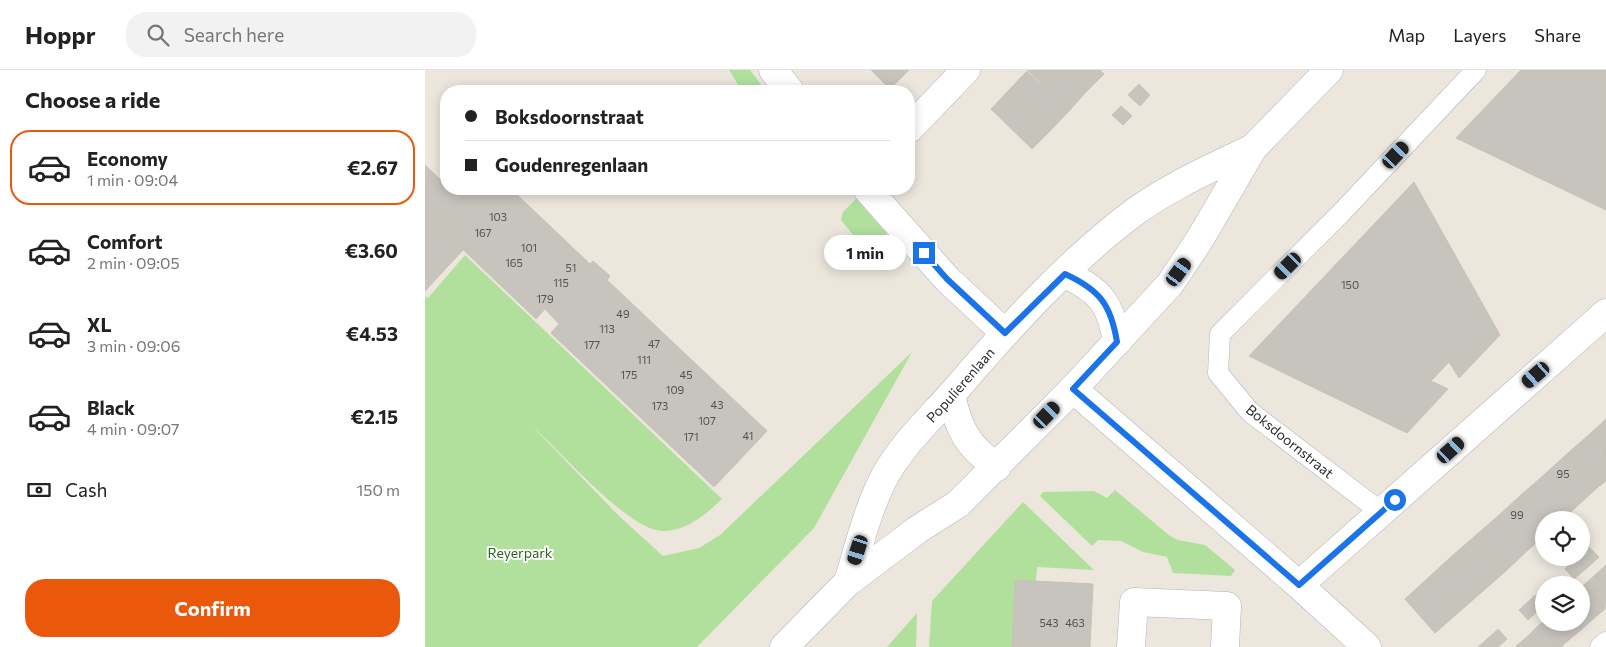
<!DOCTYPE html>
<meta charset="utf-8">
<style>
:root{--surface:#fff;--page:#f2f2f2;--text:#222;--muted:#767676;--line:#e0e0e0;--accent:#ea580c}
body{margin:0;font-family:Commissioner,sans-serif;background:var(--page);color:var(--text);height:100vh;display:flex;flex-direction:column;font-size:19px;white-space:nowrap}
*{box-sizing:border-box;margin:0}
p{font-size:16px;color:var(--muted)}
.icon{flex:none;width:28px;height:28px;fill:none;stroke:currentColor;stroke-width:2;stroke-linecap:round;stroke-linejoin:round}
.map{position:relative;flex:1;overflow:hidden}
.sheet{display:flex;flex-direction:column;background:var(--surface);width:425px}
.sheet>*{flex:none}
.top-card{position:absolute;left:15px;top:15px;width:475px;height:110px;border-radius:20px;box-shadow:0 2px 12px #0003;display:grid;align-content:center;height:110px;padding:0 25px;background:var(--surface)}
.controls{position:absolute;left:1110px;top:441px;display:grid;gap:10px}
.controls a{display:grid;place-items:center;width:55px;height:55px;border-radius:50%;background:var(--surface);box-shadow:0 2px 12px #0003;font-size:25px}
.end{position:absolute;width:22px;height:22px;margin:-11px;border:6px solid #1a73e8;background:#fff;box-shadow:0 0 0 2px #fff}
.from{border-radius:50%}
.bubble{position:absolute;height:35px;border-radius:18px;background:var(--surface);box-shadow:0 2px 12px #0003;font-size:16px;font-weight:700;line-height:35px;text-align:center}
.car{position:absolute;width:15px;height:30px;margin:-15px -8px;border-radius:6px;box-shadow:0 0 4px 1px #0007;background:linear-gradient(#222 24%,#8ab4d8 0 40%,#222 0 76%,#8ab4d8 0 86%,#222 0)}
.top-card b{display:flex;align-items:center;gap:18px;height:48px;font-size:19px}
.top-card b+b{border-top:1px solid var(--line)}
.top-card i{width:12px;height:12px;background:var(--text)}
ul{padding:0;list-style:none}
li{display:flex;align-items:center;gap:15px;height:75px;margin:0 10px 8px;padding:0 15px;border:2px solid transparent;border-radius:20px}
li div{flex:1}
li b{display:block;font-size:19px}
li em{font-style:normal;font-weight:700}
li.current{border-color:var(--accent)}
li>.icon{width:45px;height:45px;stroke-width:1.5}
h2{padding:0 25px;font-size:22px;line-height:60px}
.pay{display:flex;align-items:center;gap:12px;height:55px;padding:0 25px;font-size:19px}
.pay p{margin-inline-start:auto}
.action{display:flex;gap:10px;margin-top:auto;padding:10px 25px}
.action a{flex:1;height:58px;border-radius:20px;background:var(--accent);color:#fff;font-size:20px;font-weight:700;line-height:58px;text-align:center}
header{display:flex;align-items:center;gap:30px;box-sizing:border-box;height:70px;padding:0 25px;background:var(--surface);border-bottom:1px solid var(--line)}
header strong{font-size:24px}
nav{display:flex;gap:28px;margin-inline-start:auto;font-size:18px}
.search{width:350px;height:45px;background:var(--page);display:flex;align-items:center;gap:12px;box-sizing:border-box;padding:0 18px;border-radius:20px;color:var(--muted);font-size:19px}
main{display:flex;flex:1;min-height:0}
.map>svg:first-child{display:block}
.green{fill:#b1e09d}
.building{fill:#c7c3bd;stroke:#c7c2b7}
.lines{fill:none;stroke-linecap:round;stroke-linejoin:round}
.lane-casing{stroke:#b1b3bd;stroke-width:21}
.street-casing{stroke:#b1b3bd;stroke-width:29}
.secondary-casing{stroke:#b1b3bd;stroke-width:29}
.lane{stroke:#fff;stroke-width:20}
.street{stroke:#fff;stroke-width:28}
.secondary{stroke:#fff;stroke-width:28}
.route{stroke:#1a73e8;stroke-width:6}
.labels{text-anchor:middle;dominant-baseline:central;stroke-width:4;stroke-linejoin:round;paint-order:stroke}
.number-label{font-size:11px;fill:#525150}
.street-label{font-size:14px;fill:#2b2b2b;stroke:#fff}
.park-label{font-size:14px;fill:#2a641e;stroke:#fff}
</style>
<header>
<strong>Hoppr</strong>
<div class="search"><svg class="icon" aria-label="search" viewBox="0 0 24 24"><circle cx="10" cy="10" r="6"/><path d="M15 15l6 6"/></svg>Search here</div>
<nav><a>Map</a><a>Layers</a><a>Share</a></nav>
</header>
<main>
<section class="sheet">
<h2>Choose a ride</h2>
<ul>
<li class="current"><svg class="icon" aria-label="car" viewBox="0 0 24 24"><path d="M5 17H2v-5l4-1 3-4h7l3 4 3 1v5h-3M9 17h6M6 11h13"/><circle cx="7" cy="17" r="2"/><circle cx="17" cy="17" r="2"/></svg><div><b>Economy</b><p>1 min · 09:04</p></div><em>€2.67</em></li>
<li><svg class="icon" aria-label="car" viewBox="0 0 24 24"><path d="M5 17H2v-5l4-1 3-4h7l3 4 3 1v5h-3M9 17h6M6 11h13"/><circle cx="7" cy="17" r="2"/><circle cx="17" cy="17" r="2"/></svg><div><b>Comfort</b><p>2 min · 09:05</p></div><em>€3.60</em></li>
<li><svg class="icon" aria-label="car" viewBox="0 0 24 24"><path d="M5 17H2v-5l4-1 3-4h7l3 4 3 1v5h-3M9 17h6M6 11h13"/><circle cx="7" cy="17" r="2"/><circle cx="17" cy="17" r="2"/></svg><div><b>XL</b><p>3 min · 09:06</p></div><em>€4.53</em></li>
<li><svg class="icon" aria-label="car" viewBox="0 0 24 24"><path d="M5 17H2v-5l4-1 3-4h7l3 4 3 1v5h-3M9 17h6M6 11h13"/><circle cx="7" cy="17" r="2"/><circle cx="17" cy="17" r="2"/></svg><div><b>Black</b><p>4 min · 09:07</p></div><em>€2.15</em></li>
</ul>
<div class="pay"><svg class="icon" aria-label="cash" viewBox="0 0 24 24"><path d="M3 7h18v10H3z"/><circle cx="12" cy="12" r="2"/></svg>Cash<p>150 m</p></div>
<div class="action"><a>Confirm</a></div>
</section>
<div class="map">
<svg width="1181" height="577" viewBox="0 0 1181 577">
<rect width="100%" height="100%" fill="#ece6dd"/>
<path class="green" d="M 304,0 L 325,0 L 341,21 L 317,21 Z
M 431,129 L 462,164 L 441,181 L 416,150 L 418,142 Z
M 40,185 L 297,429 C 281,444 262,461 238,461 C 203,461 136,381 108,357 L 194,446 L 238,486 L 274,478 L 295,465 L 487,282 L 389,458 L 272,577 L 0,577 L 0,226 L 3,228 Z
M 690,420 L 745,466 L 753,470 L 780,475 L 810,500 L 806,506 L 748,503 L 742,487 L 718,482 L 696,471 L 673,470 L 667,476 L 615,426 L 618,422 L 669,421 L 682,428 Z
M 598,432 L 669,500 L 612,497 L 611,511 L 591,511 L 587,577 L 504,577 L 507,531 Z
M 492,543 L 491,577 L 462,577 Z"/>
<path class="building" d="M 446,0 L 484,0 L 465,19 Z
M 603,0 L 638,0 L 661,22 L 644,41 Z
M 638,0 L 675,0 L 679,4 L 661,22 Z
M 1096,0 L 1181,0 L 1181,140 L 1031,68 Z
M 602,1 L 644,41 L 626,60 L 584,20 Z
M 714,14 L 725,25 L 715,36 L 703,25 Z
M 584,20 L 626,60 L 607,79 L 566,39 Z
M 696,36 L 707,46 L 698,55 L 687,45 Z
M 0,95 L 21,115 L 21,119 L 25,119 L 36,129 L 12,155 L 38,180 L 0,221 Z
M 989,112 L 1075,265 L 1034,308 L 1024,292 L 1006,311 L 1023,319 L 982,363 L 824,286 Z
M 32,119 L 86,119 L 165,194 L 168,191 L 185,206 L 182,210 L 342,361 L 289,417 L 126,263 L 134,254 L 120,239 L 111,249 L 12,155 L 36,129 L 29,123 Z
M 1181,349 L 1181,380 L 1166,363 Z
M 1166,363 L 1181,380 L 1181,411 L 1173,417 L 1143,383 Z
M 1143,383 L 1173,417 L 1150,438 L 1120,404 Z
M 1120,404 L 1150,438 L 1137,450 L 1119,450 L 1096,425 Z
M 1096,425 L 1119,450 L 1119,466 L 1104,479 L 1073,446 Z
M 1073,446 L 1104,479 L 1081,501 L 1050,466 Z
M 1050,466 L 1081,501 L 1058,521 L 1027,486 Z
M 1164,477 L 1174,487 L 1162,498 L 1152,488 L 1156,488 L 1156,484 Z
M 1027,486 L 1058,521 L 1034,542 L 1003,508 Z
M 1152,488 L 1162,498 L 1149,509 L 1140,499 Z
M 1181,495 L 1181,518 L 1170,505 Z
M 1170,505 L 1181,518 L 1180,539 L 1159,515 Z
M 1003,508 L 1034,542 L 1010,563 L 980,529 Z
M 590,510 L 668,514 L 665,577 L 587,577 Z
M 1159,515 L 1180,539 L 1168,549 L 1156,536 L 1156,517 Z
M 1118,519 L 1119,536 L 1115,539 L 1106,529 Z
M 1106,529 L 1115,539 L 1103,550 L 1094,540 Z
M 1156,536 L 1168,549 L 1157,559 L 1151,552 L 1156,552 Z
M 1119,551 L 1131,552 L 1146,568 L 1136,577 L 1133,577 L 1114,555 Z
M 1131,552 L 1151,552 L 1157,559 L 1146,568 Z
M 1114,555 L 1133,577 L 1113,577 L 1103,566 Z
M 1073,559 L 1082,569 L 1073,577 L 1065,577 L 1060,571 Z
M 1103,566 L 1113,577 L 1092,577 L 1091,576 Z
M 1060,571 L 1065,577 L 1053,577 Z"/>
<g class="lines">
<defs>
<path id="lane" d="M 956,442 L 825,342 L 793,303 L 795,264 L 917,142 L 1051,0
M 1175,577 L 1181,572"/>
<path id="street" d="M 348,0 L 365,21
M 484,59 L 541,0
M 442,119 L 522,209 L 580,263
M 648,319 L 874,515 L 942,577
M 874,515 L 1181,243
M 706,577 L 709,532 L 802,536 L 800,577"/>
<g id="secondary">
<path d="M 640,204 C 675,220 686,234 692,272"/>
<path d="M 526,325 C 534,360 542,376 572,397"/>
<path id="s1" d="M 423,512 C 434,476 443,437 461,404 C 480,371 509,345 533,317 C 587,254 645,190 711,141 C 747,115 789,97 828,78"/>
<path d="M 359,577 L 423,512 L 492,460 L 533,434 L 648,319 L 745,214 L 775,169 L 828,78 L 904,0"/>
</g>
</defs>
<use href="#lane" class="lane-casing"/>
<use href="#street" class="street-casing"/>
<use href="#secondary" class="secondary-casing"/>
<use href="#lane" class="lane"/>
<use href="#street" class="street"/>
<use href="#secondary" class="secondary"/>
</g>
<g class="lines">
<path class="route" d="M 499,183 L 522,209 L 580,263 L 640,204 C 675,220 686,235 692,272 L 648,319 L 874,515 L 970,430"/>
</g>
<g class="labels">
<g class="number-label">
<text x="73" y="146">103</text>
<text x="58" y="162">167</text>
<text x="104" y="177">101</text>
<text x="89" y="192">165</text>
<text x="146" y="197">51</text>
<text x="136" y="212">115</text>
<text x="925" y="214">150</text>
<text x="120" y="228">179</text>
<text x="198" y="243">49</text>
<text x="182" y="258">113</text>
<text x="229" y="273">47</text>
<text x="167" y="274">177</text>
<text x="219" y="289">111</text>
<text x="204" y="304">175</text>
<text x="261" y="304">45</text>
<text x="250" y="319">109</text>
<text x="292" y="334">43</text>
<text x="235" y="335">173</text>
<text x="282" y="350">107</text>
<text x="323" y="365">41</text>
<text x="266" y="366">171</text>
<text x="1138" y="403">95</text>
<text x="1092" y="444">99</text>
<text x="624" y="552">543</text>
<text x="650" y="552">463</text>
</g>
<g class="street-label">
<text stroke="none"><textPath href="#s1" startOffset="231">Populierenlaan</textPath></text>
<text transform="translate(865 371) rotate(39)">Boksdoornstraat</text>
</g>
<g class="park-label">
<text x="95" y="482">Reyerpark</text>
</g>
</g>
</svg>
<div class="controls">
<a><svg class="icon" aria-label="locate" viewBox="0 0 24 24"><circle cx="12" cy="12" r="6"/><path d="M12 2v4M12 18v4M2 12h4M18 12h4"/></svg></a>
<a><svg class="icon" aria-label="layers" viewBox="0 0 24 24"><path d="M12 4l9 5-9 5-9-5zM3 14l9 5 9-5"/></svg></a>
</div>
<i class="end from" style="left:970px;top:430px"></i>
<i class="end" style="left:499px;top:183px"></i>
<div class="bubble" style="left:399px;top:165px;width:82px">1 min</div>
<i class="car" style="left:971px;top:85px;rotate:43deg"></i>
<i class="car" style="left:863px;top:196px;rotate:225deg"></i>
<i class="car" style="left:754px;top:202px;rotate:36deg"></i>
<i class="car" style="left:1111px;top:305px;rotate:229deg"></i>
<i class="car" style="left:622px;top:345px;rotate:44deg"></i>
<i class="car" style="left:1026px;top:380px;rotate:48deg"></i>
<i class="car" style="left:433px;top:480px;rotate:198deg"></i>
<div class="top-card">
<b><i class="from"></i>Boksdoornstraat</b>
<b><i></i>Goudenregenlaan</b>
</div>
</div>
</main>
